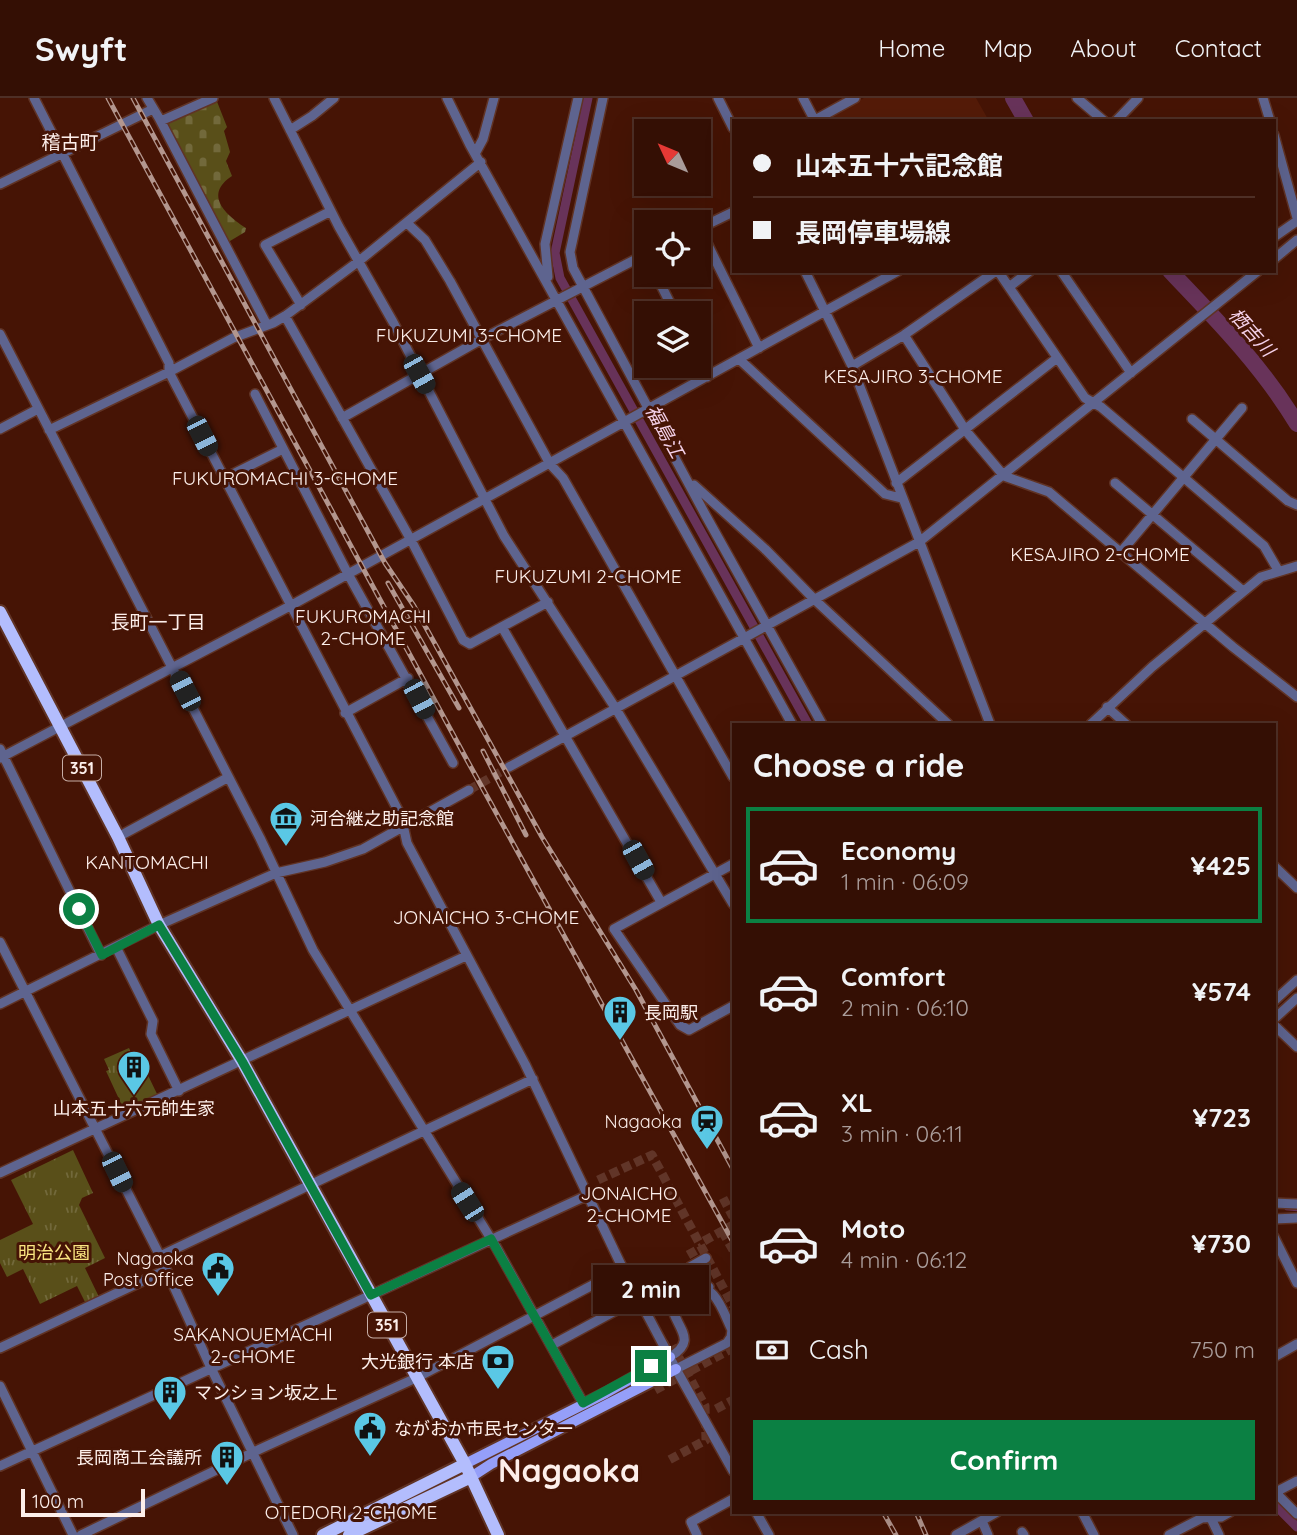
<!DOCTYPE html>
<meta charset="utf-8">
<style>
:root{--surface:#340f04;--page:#3f1d13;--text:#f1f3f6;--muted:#a99c9a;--line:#4e2f26;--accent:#0b8043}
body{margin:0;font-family:Quicksand,"Noto Sans JP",sans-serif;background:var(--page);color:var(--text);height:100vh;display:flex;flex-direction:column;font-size:26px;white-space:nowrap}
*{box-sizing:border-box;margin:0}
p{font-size:23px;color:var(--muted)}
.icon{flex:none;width:38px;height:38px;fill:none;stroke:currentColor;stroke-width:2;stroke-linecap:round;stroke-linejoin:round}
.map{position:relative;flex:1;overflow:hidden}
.details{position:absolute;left:732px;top:625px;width:544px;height:791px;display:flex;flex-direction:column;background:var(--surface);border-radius:0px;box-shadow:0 7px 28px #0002,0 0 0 2px var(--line)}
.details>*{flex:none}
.top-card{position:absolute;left:732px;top:21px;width:544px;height:154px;border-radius:0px;box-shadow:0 7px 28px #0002,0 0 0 2px var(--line);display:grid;align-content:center;height:154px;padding:0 21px;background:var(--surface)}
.needle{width:46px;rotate:314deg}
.tools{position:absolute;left:634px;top:21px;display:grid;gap:14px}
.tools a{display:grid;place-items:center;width:77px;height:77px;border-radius:0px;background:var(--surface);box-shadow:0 7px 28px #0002,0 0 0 2px var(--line);font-size:35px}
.scale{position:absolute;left:21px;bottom:18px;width:124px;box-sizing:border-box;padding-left:7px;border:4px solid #fdefeb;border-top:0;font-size:19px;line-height:24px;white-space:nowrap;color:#fdefeb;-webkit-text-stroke:5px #461405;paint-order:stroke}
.end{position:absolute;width:32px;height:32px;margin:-16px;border:9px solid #0b8043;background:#fff;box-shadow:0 0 0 4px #fff}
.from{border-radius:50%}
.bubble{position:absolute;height:49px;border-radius:0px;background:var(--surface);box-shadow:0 7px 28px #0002,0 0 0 2px var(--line);font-size:23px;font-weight:700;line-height:49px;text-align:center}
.car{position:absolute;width:21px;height:42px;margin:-21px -10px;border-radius:9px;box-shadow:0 0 5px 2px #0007;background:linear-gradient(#222 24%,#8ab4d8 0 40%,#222 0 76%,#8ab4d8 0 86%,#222 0)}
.top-card b{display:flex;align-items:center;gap:24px;height:66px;font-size:26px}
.top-card b+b{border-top:2px solid var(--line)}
.top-card i{width:18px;height:18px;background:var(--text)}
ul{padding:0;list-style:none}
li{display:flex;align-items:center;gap:21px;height:116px;margin:0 14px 10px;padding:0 7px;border:4px solid transparent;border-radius:0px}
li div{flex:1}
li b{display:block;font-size:26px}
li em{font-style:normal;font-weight:700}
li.active{border-color:var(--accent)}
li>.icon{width:63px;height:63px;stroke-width:1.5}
h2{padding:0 21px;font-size:32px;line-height:84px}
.pay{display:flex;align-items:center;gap:18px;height:77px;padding:0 21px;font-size:26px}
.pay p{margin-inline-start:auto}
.primary-button{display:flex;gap:14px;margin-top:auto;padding:14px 21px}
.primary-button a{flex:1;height:80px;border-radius:0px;background:var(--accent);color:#fff;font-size:28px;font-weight:700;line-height:80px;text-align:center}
header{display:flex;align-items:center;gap:42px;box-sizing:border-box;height:98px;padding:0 35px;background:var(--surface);border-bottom:2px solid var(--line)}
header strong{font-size:33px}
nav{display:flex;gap:38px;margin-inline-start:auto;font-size:24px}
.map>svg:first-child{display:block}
.built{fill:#541b08}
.cemetery{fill:url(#cemetery-stones)}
.park{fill:url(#park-tufts)}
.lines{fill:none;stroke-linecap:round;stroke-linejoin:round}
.stream{stroke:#68335a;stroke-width:2.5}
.canal{stroke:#68335a;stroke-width:9}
.river{stroke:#68335a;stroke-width:16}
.minor-tunnel{stroke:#613528;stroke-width:9;stroke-dasharray:9 4.5;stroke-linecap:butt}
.minor-casing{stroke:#603325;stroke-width:12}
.major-casing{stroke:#603325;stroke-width:14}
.highway-casing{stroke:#603325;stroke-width:16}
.minor{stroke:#5e648f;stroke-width:9}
.major{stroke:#959ff9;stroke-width:10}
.highway{stroke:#b3bdfd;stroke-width:12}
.rail-casing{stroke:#b3968e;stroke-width:5}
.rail{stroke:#461405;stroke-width:2.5;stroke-dasharray:8;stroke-linecap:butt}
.route{stroke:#0b8043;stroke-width:9}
.labels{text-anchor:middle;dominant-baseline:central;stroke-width:6;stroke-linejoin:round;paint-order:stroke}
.shield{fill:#461405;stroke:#c6ada6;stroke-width:2}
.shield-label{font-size:16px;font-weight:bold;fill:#fdefeb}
.poi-label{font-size:18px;fill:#fdefeb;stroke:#461405;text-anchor:start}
.park-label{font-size:18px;fill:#f8e480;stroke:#461405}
.neighbourhood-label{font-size:19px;fill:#fdefeb;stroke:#461405}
.water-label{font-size:19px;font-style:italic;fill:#f5d2ea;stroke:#461405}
.town-label{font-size:32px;font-weight:bold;fill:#fdefeb;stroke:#461405}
</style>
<header>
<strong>Swyft</strong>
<nav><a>Home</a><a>Map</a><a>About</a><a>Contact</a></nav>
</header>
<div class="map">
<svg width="1297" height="1437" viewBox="0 0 1297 1437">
<defs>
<pattern id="cemetery-stones" width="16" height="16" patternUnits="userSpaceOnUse" patternTransform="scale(1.75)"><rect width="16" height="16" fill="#594f19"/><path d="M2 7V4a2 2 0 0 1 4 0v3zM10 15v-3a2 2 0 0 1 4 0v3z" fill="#72693b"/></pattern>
<pattern id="park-tufts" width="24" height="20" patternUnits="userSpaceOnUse" patternTransform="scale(1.75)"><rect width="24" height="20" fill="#594f19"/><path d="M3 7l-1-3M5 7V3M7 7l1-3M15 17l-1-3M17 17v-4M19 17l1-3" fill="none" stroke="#72693b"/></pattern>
</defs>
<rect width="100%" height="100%" fill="#461405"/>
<path class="built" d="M 864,0 L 976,0 L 989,23 L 822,23 Z"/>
<path class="cemetery" d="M 216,1 L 227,29 L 224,33 L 230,54 L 226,63 L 232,78 C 203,97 226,117 246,130 L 245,134 L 225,146 L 166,25 Z"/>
<path class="park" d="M 129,950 L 139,971 L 144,969 L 158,998 L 125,1014 L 106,973 L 109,972 L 104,961 Z
M 73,1052 L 93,1095 L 82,1100 L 79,1107 L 105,1160 L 85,1170 L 99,1199 L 86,1206 L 77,1188 L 40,1206 L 23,1171 L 7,1179 L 0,1165 L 0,1142 L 33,1126 L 11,1082 Z"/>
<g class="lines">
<path class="stream" d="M 1286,1111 L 1297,1112"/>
<path class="canal" d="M 588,0 L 555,155 L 560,180 L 808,626
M 1274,1406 L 1297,1429"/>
<path class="river" d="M 1013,0 L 1026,23
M 1170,173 C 1216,221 1263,269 1297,326"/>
<path class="minor-tunnel" d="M 469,692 L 509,669
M 598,1082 L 652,1057 L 733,1208
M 723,1100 L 733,1119
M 722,1133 L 733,1152
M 704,1143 L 733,1127
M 688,1157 L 702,1149
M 638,1263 L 671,1245 L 705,1308 L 706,1342 L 669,1362
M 655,1292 L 733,1250
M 716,1311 L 733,1302"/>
<defs>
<path id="minor" d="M 34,0 L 169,265 L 169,274 L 401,718 L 407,745 L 525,966 L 623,1171 L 676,1271 L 733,1373
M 147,0 L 159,20 L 163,22 L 213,0
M 274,0 L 339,129 L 393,224 L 504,438 L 616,611 L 733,806
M 447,0 L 470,47 L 792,626
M 603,0 L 572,145 L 570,154 L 573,170 L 706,418 L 822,626
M 718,0 L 733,30
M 803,0 L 815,23
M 1077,0 L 1104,23
M 1263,0 L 1270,23
M 159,20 L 267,227
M 815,22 L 855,0
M 1116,23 L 1138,0
M 290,32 L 312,18 L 334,0
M 1274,37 L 1297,120
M 476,54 L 483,41 L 494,0
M 0,86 L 153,11
M 407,125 L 425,142 L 450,183 L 550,366 L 563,380 L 733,679
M 698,131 L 733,114
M 700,131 L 759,250
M 1274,139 L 1297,123
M 1274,161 L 1297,142
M 805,173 L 852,268 L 990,626
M 998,173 L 1085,300 L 1101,309 L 1264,448 L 1278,472
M 1061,173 L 1131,275
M 656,177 L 675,215
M 548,179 L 545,146 L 578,0
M 1009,189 L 1030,173
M 301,207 L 265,147 L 331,113
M 285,218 L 411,442 L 463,542 L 470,546 L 548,504
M 0,236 L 260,740 L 313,852 L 496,1149 L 583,1305
M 904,237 L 966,333 L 1004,378 L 1049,394 L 1233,549 L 1297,599
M 739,261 L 885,396 L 901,400
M 698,262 L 707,279
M 852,268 L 904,237 L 996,173
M 255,296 L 348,476 L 453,665
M 342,320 L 482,241 L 646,156
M 1192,321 L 1288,403 L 1297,407
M 0,331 L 38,311
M 49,332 L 169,274 L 233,240 L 273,225 L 285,218 L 359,163 L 481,64
M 223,381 L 283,351
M 896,385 L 1057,260
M 1115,385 L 1243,493
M 694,387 L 765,451 L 814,501 L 948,626
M 1121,454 L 1242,310
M 502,529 L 661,804
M 1107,609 L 1126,626
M 345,615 L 408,580
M 1091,626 L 1152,569 L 1261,479 L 1297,468
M 0,651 L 101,857
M 0,660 L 290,508 L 898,173
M 509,669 L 919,444 L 1258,173
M 118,739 L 227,680
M 733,766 L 614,831 L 680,927 L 689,932 L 733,908
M 1274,768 L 1297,790
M 0,844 L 160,1158 L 211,1270 L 293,1437
M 116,849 L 153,923 L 151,936 L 179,993
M 1274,903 L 1297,882
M 0,906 L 159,827 L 276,775 L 325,764 L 363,751 L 469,692
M 1274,921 L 1297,900
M 1274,927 L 1297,949
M 0,1075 L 466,858
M 1274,1105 L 1297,1106
M 1274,1121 L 1297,1120
M 1274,1139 L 1297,1185
M 160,1158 L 533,981
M 690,1169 L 706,1160
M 672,1213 C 674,1202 680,1199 690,1193 C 714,1180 723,1214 732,1232 L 731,1239 L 727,1245 L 676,1271
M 552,1247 L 639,1200
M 0,1250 L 166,1172
M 670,1259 C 700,1241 674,1230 670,1202 L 676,1194 L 698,1182 L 709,1189
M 1274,1259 L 1297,1246
M 0,1288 L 73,1437
M 0,1368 L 588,1097
M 1274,1393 L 1297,1416
M 1274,1395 L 1297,1383
M 756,1414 L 769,1437
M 1082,1414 L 1094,1437
M 1209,1416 L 1219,1437
M 982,1423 L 988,1437
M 1022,1434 L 1024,1437
M 81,1437 L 260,1351 L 416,1280 L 623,1171
M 697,1437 L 691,1424 L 733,1401
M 956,1437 L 997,1414
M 1169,1437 L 1202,1420 L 1221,1419 L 1230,1414"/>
<path id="major" d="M 465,1366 L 606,1295 L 670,1259
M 471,1379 L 491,1366 L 676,1271"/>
<path id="highway" d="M 0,514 L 118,739 L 159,827 L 242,963 L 465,1366 L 498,1437
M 323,1437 L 465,1366
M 349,1437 L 471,1379"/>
</defs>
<use href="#minor" class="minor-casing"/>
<use href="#major" class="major-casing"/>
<use href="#highway" class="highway-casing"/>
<use href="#minor" class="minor"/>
<use href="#major" class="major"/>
<use href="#highway" class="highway"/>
<defs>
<path id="rail" d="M 108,0 L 467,662 L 733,1144
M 133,0 L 385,465 L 414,508 L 542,739 L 636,892 L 733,1071
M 388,485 L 459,610
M 483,653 L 526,737
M 883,1414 L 896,1437
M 916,1414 L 926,1437"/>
</defs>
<use href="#rail" class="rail-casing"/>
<use href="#rail" class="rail"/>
</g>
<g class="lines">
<path class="route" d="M 79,811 L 102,857 L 159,827 L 242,963 L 371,1197 L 491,1141 L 583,1305 L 651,1268"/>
</g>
<defs>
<symbol id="museum-pin" viewBox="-11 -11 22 30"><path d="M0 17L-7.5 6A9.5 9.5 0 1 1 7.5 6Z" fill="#5ac8e5" stroke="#461405"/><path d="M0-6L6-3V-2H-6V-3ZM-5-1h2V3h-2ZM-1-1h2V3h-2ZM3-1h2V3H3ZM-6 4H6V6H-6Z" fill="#111"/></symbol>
<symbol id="building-pin" viewBox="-11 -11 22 30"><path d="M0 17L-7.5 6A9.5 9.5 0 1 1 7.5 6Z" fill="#5ac8e5" stroke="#461405"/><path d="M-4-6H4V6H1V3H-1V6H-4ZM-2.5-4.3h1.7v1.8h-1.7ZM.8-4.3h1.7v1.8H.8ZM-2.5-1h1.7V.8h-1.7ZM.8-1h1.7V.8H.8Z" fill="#111"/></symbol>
<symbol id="station-pin" viewBox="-11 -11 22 30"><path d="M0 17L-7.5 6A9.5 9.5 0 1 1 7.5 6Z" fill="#5ac8e5" stroke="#461405"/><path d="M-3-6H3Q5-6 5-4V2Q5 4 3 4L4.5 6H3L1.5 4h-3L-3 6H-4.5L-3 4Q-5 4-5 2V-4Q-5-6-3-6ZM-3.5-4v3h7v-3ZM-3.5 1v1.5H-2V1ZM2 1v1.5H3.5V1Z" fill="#111"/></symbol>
<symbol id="civic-pin" viewBox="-11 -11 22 30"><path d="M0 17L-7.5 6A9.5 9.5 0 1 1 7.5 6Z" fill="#5ac8e5" stroke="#461405"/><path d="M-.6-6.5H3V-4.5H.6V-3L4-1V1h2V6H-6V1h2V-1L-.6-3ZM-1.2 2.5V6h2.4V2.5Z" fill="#111"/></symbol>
<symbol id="bank-pin" viewBox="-11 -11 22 30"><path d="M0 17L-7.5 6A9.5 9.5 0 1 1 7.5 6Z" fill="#5ac8e5" stroke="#461405"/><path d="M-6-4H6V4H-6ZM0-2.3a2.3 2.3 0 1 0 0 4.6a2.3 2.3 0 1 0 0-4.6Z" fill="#111"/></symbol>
</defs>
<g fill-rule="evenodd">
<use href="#museum-pin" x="267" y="701" width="38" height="52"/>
<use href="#building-pin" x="601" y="895" width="38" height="52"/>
<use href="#building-pin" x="115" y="950" width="38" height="52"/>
<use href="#station-pin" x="688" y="1004" width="38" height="52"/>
<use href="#civic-pin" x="199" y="1151" width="38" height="52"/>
<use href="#bank-pin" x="479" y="1244" width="38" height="52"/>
<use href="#building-pin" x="151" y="1275" width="38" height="52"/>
<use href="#civic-pin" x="351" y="1311" width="38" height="52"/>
<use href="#building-pin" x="208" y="1340" width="38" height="52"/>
</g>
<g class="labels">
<g class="shield">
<rect x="63" y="657.5" width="38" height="25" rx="5"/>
<rect x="368" y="1214.5" width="38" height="25" rx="5"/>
</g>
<g class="shield-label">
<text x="82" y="670">351</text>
<text x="387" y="1227">351</text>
</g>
<g class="poi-label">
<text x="310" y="720">河合継之助記念館</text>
<text x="644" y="914">長岡駅</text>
<text x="134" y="1010" text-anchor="middle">山本五十六元帥生家</text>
<text x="682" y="1023" text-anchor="end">Nagaoka</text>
<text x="194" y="1160" text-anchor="end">Nagaoka<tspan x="194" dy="21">Post Office</tspan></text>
<text x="474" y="1263" text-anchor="end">大光銀行 本店</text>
<text x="194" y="1294">マンション坂之上</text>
<text x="394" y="1330">ながおか市民センター</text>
<text x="202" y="1359" text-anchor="end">長岡商工会議所</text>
</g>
<g class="park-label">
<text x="54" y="1154">明治公園</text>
</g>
<g class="neighbourhood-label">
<text x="70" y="44">稽古町</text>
<text x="469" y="237">FUKUZUMI 3-CHOME</text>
<text x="913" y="278">KESAJIRO 3-CHOME</text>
<text x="285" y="380">FUKUROMACHI 3-CHOME</text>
<text x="1100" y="456">KESAJIRO 2-CHOME</text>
<text x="588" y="478">FUKUZUMI 2-CHOME</text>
<text x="363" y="518">FUKUROMACHI<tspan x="363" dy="22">2-CHOME</tspan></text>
<text x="158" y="524">長町一丁目</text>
<text x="147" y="764">KANTOMACHI</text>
<text x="486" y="819">JONAICHO 3-CHOME</text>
<text x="629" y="1095">JONAICHO<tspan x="629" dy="22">2-CHOME</tspan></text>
<text x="253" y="1236">SAKANOUEMACHI<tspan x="253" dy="22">2-CHOME</tspan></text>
<text x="351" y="1414">OTEDORI 2-CHOME</text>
</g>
<g class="water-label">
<text transform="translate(1252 234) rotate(48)">栖吉川</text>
<text transform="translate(665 333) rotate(61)">福島江</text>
</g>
<g class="town-label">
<text x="569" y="1372">Nagaoka</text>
</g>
</g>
</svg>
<div class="tools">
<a><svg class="needle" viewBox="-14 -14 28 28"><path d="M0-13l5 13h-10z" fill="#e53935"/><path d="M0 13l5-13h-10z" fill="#a99c9a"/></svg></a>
<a><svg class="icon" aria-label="locate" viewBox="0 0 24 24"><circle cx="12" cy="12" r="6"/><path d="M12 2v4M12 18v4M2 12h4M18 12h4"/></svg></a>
<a><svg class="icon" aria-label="layers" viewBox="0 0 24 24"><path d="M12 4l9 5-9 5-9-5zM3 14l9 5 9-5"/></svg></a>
</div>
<div class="scale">100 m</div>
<i class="end from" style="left:79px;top:811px"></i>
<i class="end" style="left:651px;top:1268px"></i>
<div class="bubble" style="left:593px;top:1167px;width:116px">2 min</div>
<i class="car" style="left:419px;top:276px;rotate:151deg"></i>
<i class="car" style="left:202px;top:338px;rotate:153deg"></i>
<i class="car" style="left:185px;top:593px;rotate:333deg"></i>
<i class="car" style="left:419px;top:601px;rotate:152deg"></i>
<i class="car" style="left:638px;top:762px;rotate:151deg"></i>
<i class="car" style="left:117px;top:1074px;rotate:154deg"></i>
<i class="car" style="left:467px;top:1104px;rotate:328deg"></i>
<div class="top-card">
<b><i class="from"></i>山本五十六記念館</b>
<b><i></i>長岡停車場線</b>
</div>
<section class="details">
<h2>Choose a ride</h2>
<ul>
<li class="active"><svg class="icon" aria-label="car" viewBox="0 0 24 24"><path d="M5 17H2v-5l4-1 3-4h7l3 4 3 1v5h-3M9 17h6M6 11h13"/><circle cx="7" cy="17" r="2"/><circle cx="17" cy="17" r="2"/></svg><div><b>Economy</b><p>1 min · 06:09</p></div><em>¥425</em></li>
<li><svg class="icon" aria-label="car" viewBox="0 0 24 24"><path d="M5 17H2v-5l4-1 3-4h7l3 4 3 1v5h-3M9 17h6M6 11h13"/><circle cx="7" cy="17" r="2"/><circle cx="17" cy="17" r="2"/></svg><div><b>Comfort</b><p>2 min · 06:10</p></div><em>¥574</em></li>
<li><svg class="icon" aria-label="car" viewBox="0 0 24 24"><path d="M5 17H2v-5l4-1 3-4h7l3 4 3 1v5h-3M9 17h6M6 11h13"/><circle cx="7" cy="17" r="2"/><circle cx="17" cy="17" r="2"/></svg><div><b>XL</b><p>3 min · 06:11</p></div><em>¥723</em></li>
<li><svg class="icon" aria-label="car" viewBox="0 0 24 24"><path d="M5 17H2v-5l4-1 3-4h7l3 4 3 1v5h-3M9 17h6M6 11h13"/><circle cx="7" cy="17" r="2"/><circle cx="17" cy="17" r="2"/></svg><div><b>Moto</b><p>4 min · 06:12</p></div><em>¥730</em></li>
</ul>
<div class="pay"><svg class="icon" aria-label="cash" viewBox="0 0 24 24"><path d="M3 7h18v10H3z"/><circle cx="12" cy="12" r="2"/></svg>Cash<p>750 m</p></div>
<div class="primary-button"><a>Confirm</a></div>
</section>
</div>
